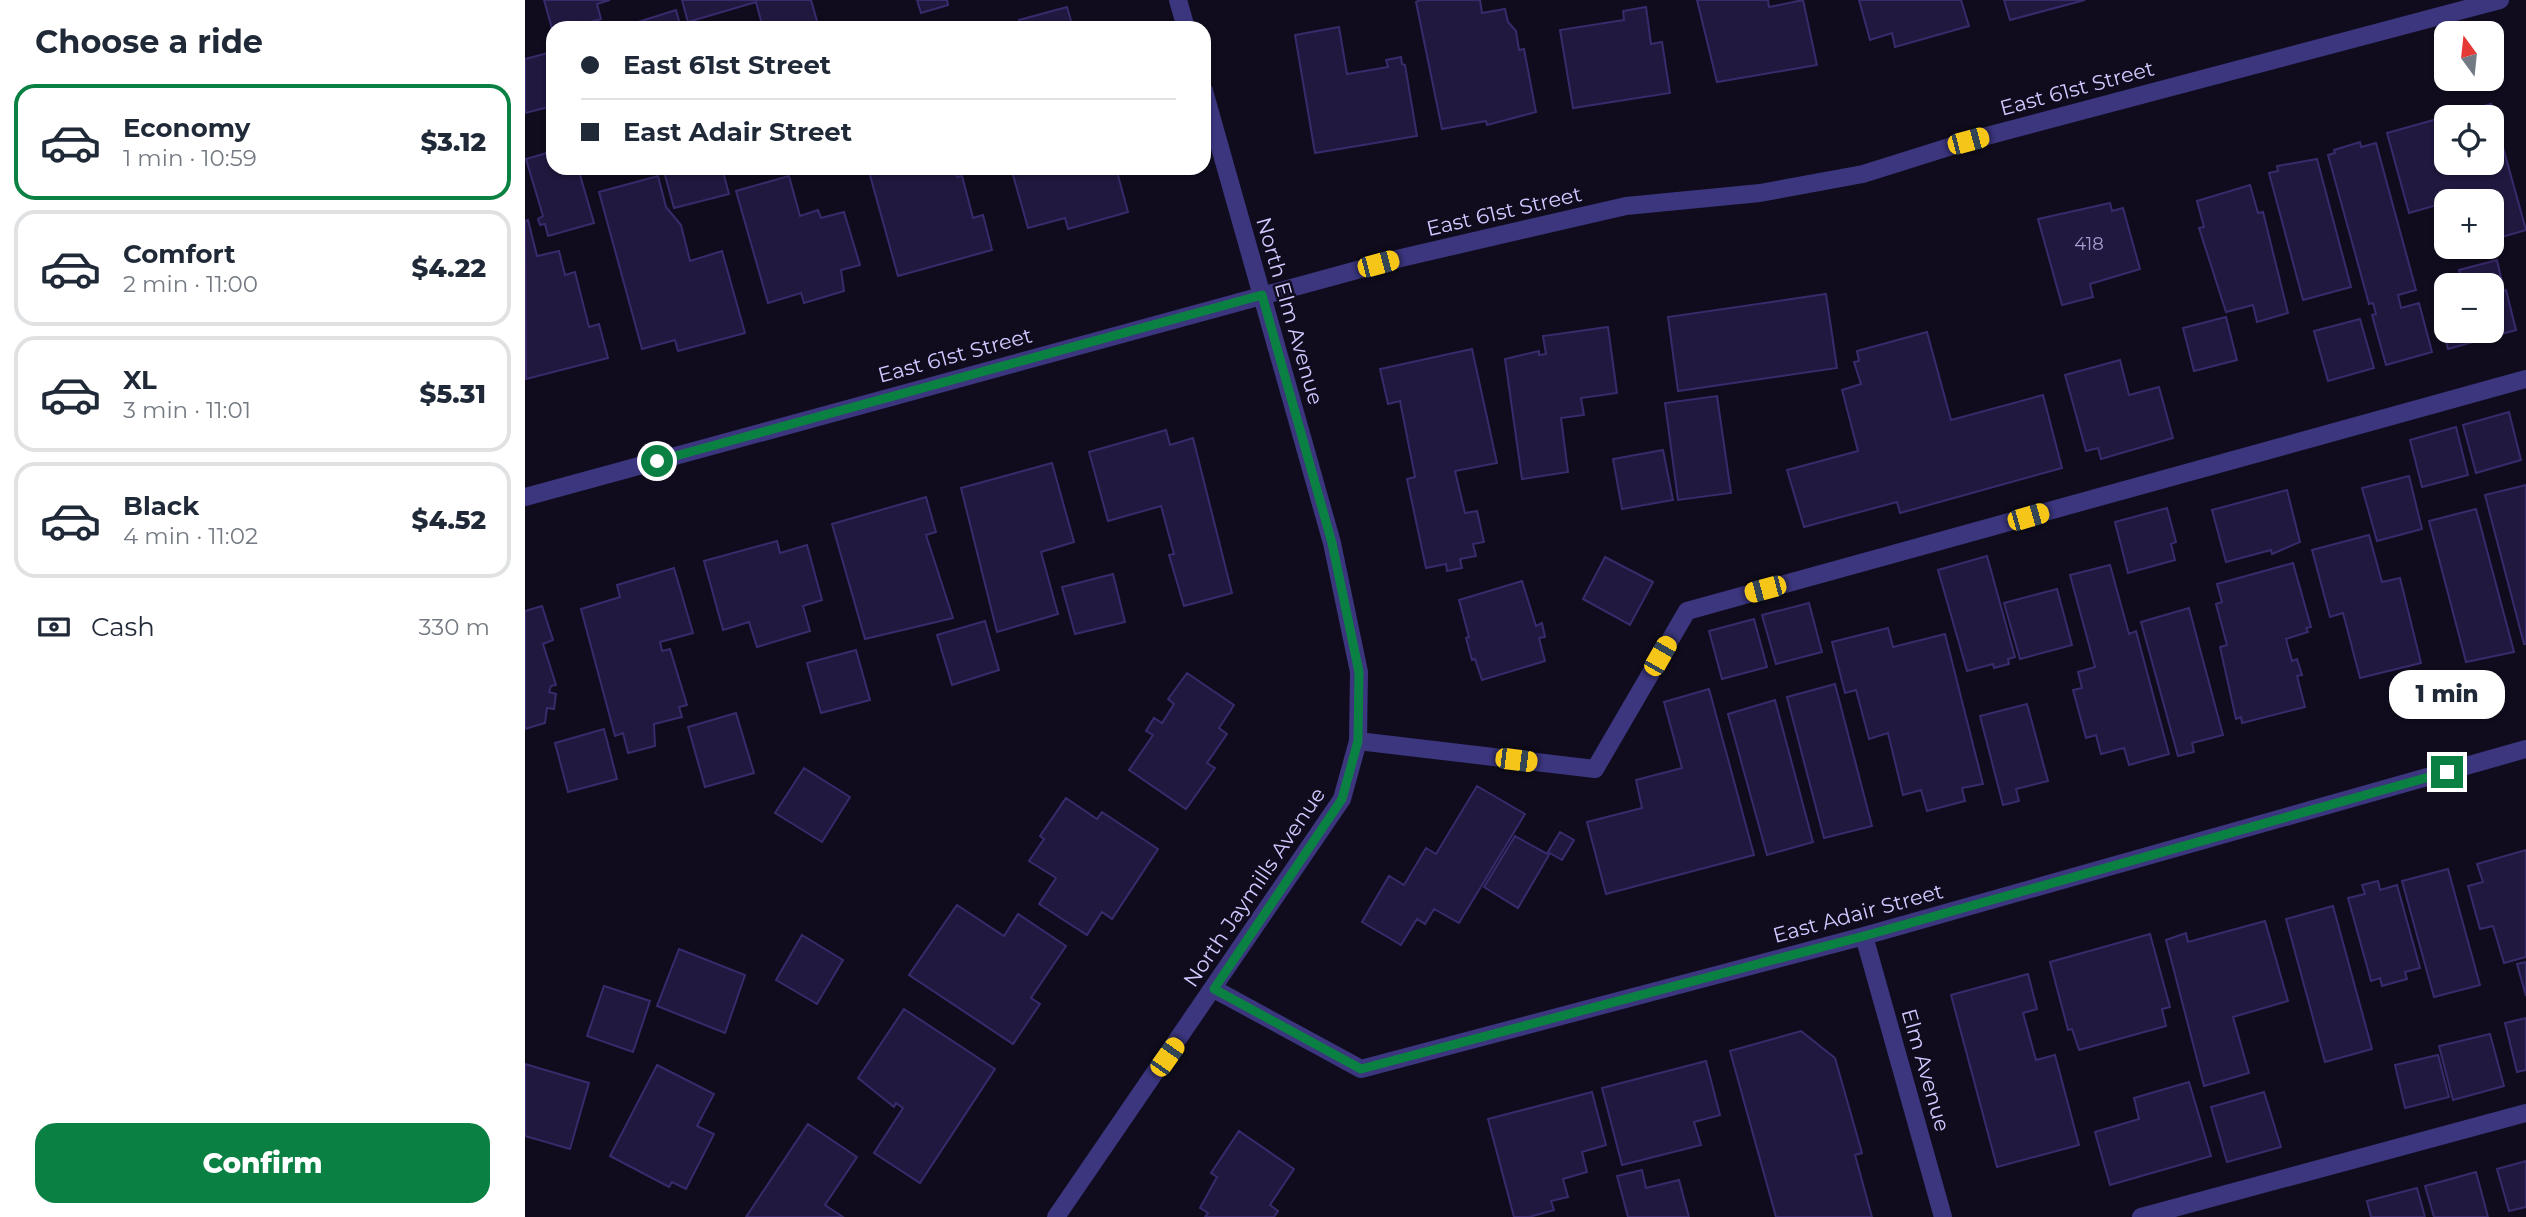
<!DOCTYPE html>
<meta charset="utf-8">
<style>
:root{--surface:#fff;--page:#f6f6f7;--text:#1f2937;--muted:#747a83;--line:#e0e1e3;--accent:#0b8043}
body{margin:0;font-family:Montserrat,sans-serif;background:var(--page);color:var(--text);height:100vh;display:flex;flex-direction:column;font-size:26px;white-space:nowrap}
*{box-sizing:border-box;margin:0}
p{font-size:23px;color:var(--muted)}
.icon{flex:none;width:38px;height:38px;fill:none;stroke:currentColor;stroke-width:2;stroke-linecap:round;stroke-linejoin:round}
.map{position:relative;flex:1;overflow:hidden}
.panel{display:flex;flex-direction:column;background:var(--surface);width:525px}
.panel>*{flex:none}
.hud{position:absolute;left:21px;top:21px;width:665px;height:154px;border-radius:21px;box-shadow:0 2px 5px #0004;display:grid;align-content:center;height:154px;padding:0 35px;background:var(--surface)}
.needle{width:46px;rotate:345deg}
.tools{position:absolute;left:1909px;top:21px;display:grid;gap:14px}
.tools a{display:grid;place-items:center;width:70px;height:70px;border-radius:14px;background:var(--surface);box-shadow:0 2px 5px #0004;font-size:35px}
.end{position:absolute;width:32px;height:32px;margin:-16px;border:9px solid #0b8043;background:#fff;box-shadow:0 0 0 4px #fff}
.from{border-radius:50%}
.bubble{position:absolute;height:49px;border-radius:21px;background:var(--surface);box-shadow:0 2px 5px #0004;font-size:23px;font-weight:800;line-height:49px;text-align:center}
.car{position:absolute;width:21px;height:42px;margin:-21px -10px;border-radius:9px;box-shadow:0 0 5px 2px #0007;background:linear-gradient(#f5c518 24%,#345 0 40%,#f5c518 0 76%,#345 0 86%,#f5c518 0)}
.hud b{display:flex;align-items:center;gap:24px;height:66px;font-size:26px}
.hud b+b{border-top:2px solid var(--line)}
.hud i{width:18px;height:18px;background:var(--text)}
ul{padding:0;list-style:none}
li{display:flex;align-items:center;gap:21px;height:116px;margin:0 14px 10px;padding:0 21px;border:4px solid var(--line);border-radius:21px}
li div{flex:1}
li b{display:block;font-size:26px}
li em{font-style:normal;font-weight:800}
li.current{border-color:var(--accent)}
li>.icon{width:63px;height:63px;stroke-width:1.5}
h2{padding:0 35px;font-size:32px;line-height:84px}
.pay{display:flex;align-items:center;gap:18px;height:77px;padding:0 35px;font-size:26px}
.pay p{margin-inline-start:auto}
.cta{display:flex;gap:14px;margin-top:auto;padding:14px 35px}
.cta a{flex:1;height:80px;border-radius:21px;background:var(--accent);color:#fff;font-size:28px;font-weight:800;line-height:80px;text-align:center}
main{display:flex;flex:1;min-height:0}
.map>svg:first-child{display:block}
.building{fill:#21183f;stroke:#392a6b;stroke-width:2;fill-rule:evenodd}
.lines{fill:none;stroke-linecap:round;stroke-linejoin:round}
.minor{stroke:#3b367e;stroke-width:18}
.route{stroke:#0b8043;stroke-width:9}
.labels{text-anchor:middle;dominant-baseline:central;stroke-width:5;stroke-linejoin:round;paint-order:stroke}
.number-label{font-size:18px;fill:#a59dcf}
.street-label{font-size:21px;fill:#d1c9ff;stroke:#100c1e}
</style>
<main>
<section class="panel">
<h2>Choose a ride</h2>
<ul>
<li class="current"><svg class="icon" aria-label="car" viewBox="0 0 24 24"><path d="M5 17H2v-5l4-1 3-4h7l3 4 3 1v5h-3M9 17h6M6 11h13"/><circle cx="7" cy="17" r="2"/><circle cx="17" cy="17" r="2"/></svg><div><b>Economy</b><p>1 min · 10:59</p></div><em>$3.12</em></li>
<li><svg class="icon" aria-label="car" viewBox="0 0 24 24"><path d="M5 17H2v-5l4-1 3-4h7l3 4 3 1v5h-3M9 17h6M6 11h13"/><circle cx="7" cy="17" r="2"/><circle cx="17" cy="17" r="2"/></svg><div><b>Comfort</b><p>2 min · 11:00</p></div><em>$4.22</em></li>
<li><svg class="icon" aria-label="car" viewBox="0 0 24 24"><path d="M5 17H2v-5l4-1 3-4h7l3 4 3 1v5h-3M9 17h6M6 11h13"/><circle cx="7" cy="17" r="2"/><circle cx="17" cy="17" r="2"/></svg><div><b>XL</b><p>3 min · 11:01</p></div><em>$5.31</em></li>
<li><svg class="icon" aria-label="car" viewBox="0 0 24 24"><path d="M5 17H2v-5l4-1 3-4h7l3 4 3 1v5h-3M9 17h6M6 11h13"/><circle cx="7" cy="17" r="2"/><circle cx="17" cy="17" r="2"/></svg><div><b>Black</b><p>4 min · 11:02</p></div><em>$4.52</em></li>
</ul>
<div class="pay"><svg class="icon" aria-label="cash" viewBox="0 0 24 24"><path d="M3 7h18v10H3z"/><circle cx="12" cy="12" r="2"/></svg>Cash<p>330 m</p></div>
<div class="cta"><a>Confirm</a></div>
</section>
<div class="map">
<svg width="2001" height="1217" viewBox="0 0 2001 1217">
<rect width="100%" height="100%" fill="#100c1e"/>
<path class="building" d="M 19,0 L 85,0 L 72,4 L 76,19 L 44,28 L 28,28 L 28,32 Z
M 157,0 L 286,0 L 294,28 L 238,28 L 231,2 L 163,22 Z
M 392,0 L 422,0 L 423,5 L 396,13 Z
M 895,0 L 955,0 L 957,13 L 980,9 L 983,22 L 991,31 L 994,50 L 999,49 L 1011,112 L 962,125 L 961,121 L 917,129 L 891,2 Z
M 1172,0 L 1243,0 L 1244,7 L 1278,0 L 1292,65 L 1192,82 Z
M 1334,0 L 1436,0 L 1444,26 L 1370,47 L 1367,33 L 1345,40 Z
M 1479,0 L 1560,0 L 1485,20 Z
M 542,7 L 548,28 L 496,28 L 494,20 Z
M 1121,7 L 1126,44 L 1137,42 L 1145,93 L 1048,108 L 1035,30 L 1099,20 L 1098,11 Z
M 151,10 L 156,28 L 101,28 L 100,26 Z
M 814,27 L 822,74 L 863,67 L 861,60 L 876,57 L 877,64 L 880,65 L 892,136 L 790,153 L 770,35 Z
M 23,53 L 28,71 L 28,106 L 0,113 L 0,59 Z
M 1966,104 L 2001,230 L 1967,240 L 1967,201 L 1933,199 L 1884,213 L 1862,133 ZM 1922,117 L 1967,117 L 1967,163 L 1922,163 Z
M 1835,142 L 1836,147 L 1851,143 L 1891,290 L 1873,295 L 1876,308 L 1894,303 L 1907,352 L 1861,365 L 1847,315 L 1851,314 L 1848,303 L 1844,304 L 1803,155 L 1810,153 L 1809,150 Z
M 28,151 L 28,168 L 53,168 L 69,223 L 23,236 L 20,224 L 15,225 L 13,219 L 18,216 L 1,159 Z
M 1792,159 L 1826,287 L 1778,300 L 1744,173 L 1753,171 L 1752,166 Z
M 138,168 L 197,168 L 204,194 L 149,208 Z
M 343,168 L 430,168 L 432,177 L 437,176 L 448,218 L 458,215 L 467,250 L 373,276 Z
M 486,168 L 591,168 L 603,212 L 543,229 L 540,218 L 503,228 Z
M 133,176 L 141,207 L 156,225 L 165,261 L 197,251 L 220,333 L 153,351 L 150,340 L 117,349 L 74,192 Z
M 264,176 L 275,216 L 293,210 L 296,218 L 319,212 L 335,265 L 316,270 L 319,291 L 279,303 L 276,293 L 243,303 L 211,191 Z
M 1725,185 L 1733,213 L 1738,212 L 1763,313 L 1732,322 L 1728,305 L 1701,312 L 1674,228 L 1679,227 L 1672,201 Z
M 1585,203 L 1587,211 L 1598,208 L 1615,269 L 1565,284 L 1568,297 L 1537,305 L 1513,219 Z
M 3,220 L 12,256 L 34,251 L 40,275 L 50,272 L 64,327 L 74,324 L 83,358 L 1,379 L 0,221 Z
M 1972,260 L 1977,282 L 1938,285 L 1934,270 Z
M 1981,290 L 1991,330 L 1923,349 L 1912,308 L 1922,306 L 1922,331 L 1967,331 L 1967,294 Z
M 1301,294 L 1312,368 L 1153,391 L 1143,317 Z
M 1701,317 L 1712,360 L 1669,371 L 1658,328 Z
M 1835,319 L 1849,368 L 1803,381 L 1789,331 Z
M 1083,327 L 1092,393 L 1056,398 L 1059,415 L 1036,418 L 1043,472 L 997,479 L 980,359 L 1014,351 L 1014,355 L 1021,354 L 1018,336 Z
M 1402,332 L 1426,420 L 1518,395 L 1537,468 L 1375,513 L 1372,502 L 1279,527 L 1262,470 L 1333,451 L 1317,390 L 1336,384 L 1329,362 L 1334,361 L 1332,351 Z
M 947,349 L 972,463 L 930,471 L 940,513 L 952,511 L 959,542 L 948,544 L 951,556 L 935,559 L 937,568 L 922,571 L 921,564 L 901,568 L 882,479 L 890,477 L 875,401 L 863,404 L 855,369 Z
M 1595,360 L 1604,395 L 1634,387 L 1648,438 L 1576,459 L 1573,448 L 1561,451 L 1540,375 Z
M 1192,396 L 1206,493 L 1153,500 L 1140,403 Z
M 1984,412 L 1996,460 L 1951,473 L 1938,425 Z
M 1931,427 L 1943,475 L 1897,487 L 1885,440 Z
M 641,430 L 645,445 L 668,438 L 707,593 L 659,606 L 644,555 L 649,554 L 636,506 L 583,521 L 564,452 Z
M 1138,450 L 1148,500 L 1097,509 L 1088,459 Z
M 527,463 L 549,542 L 516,552 L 533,614 L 472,632 L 436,488 Z
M 1884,476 L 1897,529 L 1852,541 L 1837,488 Z
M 2001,485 L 2001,644 L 1999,644 L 1960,495 Z
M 1762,490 L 1775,542 L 1747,554 L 1746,550 L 1701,562 L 1687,510 Z
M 401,497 L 411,532 L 401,535 L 428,618 L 340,639 L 307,524 Z
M 1642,508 L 1651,542 L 1646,544 L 1650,560 L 1603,573 L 1590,522 Z
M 1951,509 L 1989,652 L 1941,662 L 1904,521 Z
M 1844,535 L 1857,582 L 1875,578 L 1896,663 L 1835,678 L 1818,613 L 1805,617 L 1787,550 Z
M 252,541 L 255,553 L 282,545 L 297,600 L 278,606 L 285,631 L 232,647 L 224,622 L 198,630 L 179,561 Z
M 1462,556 L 1490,657 L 1483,659 L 1484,664 L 1469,668 L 1468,664 L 1442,671 L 1413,570 Z
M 1080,557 L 1128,582 L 1105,625 L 1058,599 Z
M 1768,563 L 1786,627 L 1781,628 L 1783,632 L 1761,639 L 1767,661 L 1772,659 L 1777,675 L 1772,676 L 1780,707 L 1717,723 L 1716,717 L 1711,719 L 1695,647 L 1702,645 L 1691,604 L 1697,602 L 1692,584 Z
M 1585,565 L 1604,634 L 1611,631 L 1644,754 L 1604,765 L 1599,748 L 1576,754 L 1571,735 L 1561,738 L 1548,690 L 1557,688 L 1553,672 L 1570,667 L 1545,575 Z
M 149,568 L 168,633 L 135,642 L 137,651 L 145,649 L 162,705 L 154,707 L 157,717 L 129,724 L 130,746 L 103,753 L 98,733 L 90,736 L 56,609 L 95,597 L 92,585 Z
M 588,574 L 600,622 L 550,634 L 537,587 Z
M 997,581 L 1011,626 L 1017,623 L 1020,637 L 1014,638 L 1020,661 L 957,680 L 950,659 L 947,660 L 941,638 L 944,637 L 934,600 Z
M 1532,589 L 1547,645 L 1495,659 L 1479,603 Z
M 1284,603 L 1297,652 L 1251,664 L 1237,615 Z
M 17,606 L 28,640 L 18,644 L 31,685 L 26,686 L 24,692 L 31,694 L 29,709 L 22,708 L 20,723 L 0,729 L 0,611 Z
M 1664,608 L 1698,735 L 1667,743 L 1669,752 L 1653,756 L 1616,622 Z
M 1229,619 L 1242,667 L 1197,679 L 1184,631 Z
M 460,621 L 474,670 L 427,685 L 412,635 Z
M 1363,628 L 1368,647 L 1420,634 L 1458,784 L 1437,788 L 1440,801 L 1402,811 L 1396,790 L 1378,795 L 1363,733 L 1344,739 L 1331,690 L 1320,693 L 1307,642 Z
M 331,650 L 345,700 L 296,713 L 282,663 Z
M 662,673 L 709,705 L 694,728 L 702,734 L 682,763 L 690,768 L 661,809 L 604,770 L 628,735 L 621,731 L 629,718 L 637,723 L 649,704 L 643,699 Z
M 1310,684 L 1347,826 L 1299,838 L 1262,697 Z
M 1184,689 L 1229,855 L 1081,894 L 1062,822 L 1117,808 L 1111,780 L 1157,768 L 1139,702 Z
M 1250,700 L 1288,842 L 1242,855 L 1203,714 Z
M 1502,704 L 1523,781 L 1491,789 L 1494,801 L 1478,805 L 1455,716 Z
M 211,713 L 229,773 L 180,787 L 163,727 Z
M 79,729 L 92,779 L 43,792 L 30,743 Z
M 279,768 L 325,797 L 297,842 L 250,813 Z
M 952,786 L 1000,814 L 934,923 L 909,909 L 900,924 L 892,919 L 876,945 L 837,922 L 864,876 L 879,885 L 901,848 L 911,854 Z
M 541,798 L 572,819 L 577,812 L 633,849 L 587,919 L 577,912 L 562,935 L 514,904 L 531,878 L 504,861 L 519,839 L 515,836 Z
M 1035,832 L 1049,840 L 1037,860 L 1023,852 Z
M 990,836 L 1024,855 L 993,908 L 959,887 Z
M 2001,850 L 2001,957 L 1979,963 L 1968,926 L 1955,929 L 1943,886 L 1958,882 L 1952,864 Z
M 1923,869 L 1955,985 L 1909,997 L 1877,881 Z
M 1853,881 L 1855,890 L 1872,885 L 1895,968 L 1880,972 L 1882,979 L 1857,986 L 1855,978 L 1846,981 L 1823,898 L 1840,894 L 1837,885 Z
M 432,905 L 479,936 L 493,914 L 541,946 L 506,998 L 515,1004 L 488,1044 L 384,975 Z
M 1808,906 L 1847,1049 L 1800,1062 L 1761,919 Z
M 1740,921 L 1763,1001 L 1708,1017 L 1724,1073 L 1679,1086 L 1641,940 L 1661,933 L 1663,942 Z
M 1625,934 L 1645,1007 L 1637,1009 L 1641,1026 L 1554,1050 L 1547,1029 L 1543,1030 L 1525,962 Z
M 277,935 L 318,960 L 292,1004 L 251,980 Z
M 154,949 L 220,975 L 200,1033 L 132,1006 Z
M 2001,962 L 2001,996 L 1992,964 Z
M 1503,974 L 1512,1009 L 1498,1013 L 1511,1060 L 1530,1055 L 1554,1145 L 1472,1167 L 1426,995 Z
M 79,986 L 125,1001 L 108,1052 L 62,1036 Z
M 379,1009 L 470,1069 L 395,1183 L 349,1153 L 378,1108 L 371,1103 L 369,1107 L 333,1078 Z
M 2001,1018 L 2001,1070 L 1992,1072 L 1980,1023 Z
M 1276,1031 L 1310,1058 L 1337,1153 L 1330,1155 L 1347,1217 L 1251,1217 L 1205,1051 Z
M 1965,1034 L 1979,1086 L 1928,1100 L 1914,1046 Z
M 1913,1055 L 1924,1097 L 1880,1108 L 1870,1065 Z
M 1181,1061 L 1195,1115 L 1169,1122 L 1176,1145 L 1097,1165 L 1077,1088 Z
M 0,1064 L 64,1083 L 45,1149 L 0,1136 Z
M 132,1065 L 189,1094 L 172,1126 L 189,1134 L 161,1189 L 147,1182 L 144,1187 L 85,1156 Z
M 1664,1082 L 1686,1156 L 1585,1185 L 1570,1132 L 1614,1119 L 1609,1098 Z
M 1067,1092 L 1081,1145 L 1057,1152 L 1062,1172 L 1038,1179 L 1043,1197 L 1026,1201 L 1029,1210 L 1004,1217 L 989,1217 L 963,1119 Z
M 1739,1092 L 1756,1147 L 1702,1162 L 1686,1107 Z
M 283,1124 L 332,1157 L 300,1205 L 318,1217 L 221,1217 Z
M 714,1131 L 769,1169 L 745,1205 L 753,1211 L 749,1217 L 680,1217 L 683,1213 L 675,1208 L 692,1177 L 686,1173 Z
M 2001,1161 L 2001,1207 L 1984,1211 L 1972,1169 Z
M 1117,1170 L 1121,1188 L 1154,1180 L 1164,1217 L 1103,1217 L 1092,1176 Z
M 1951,1172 L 1963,1217 L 1909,1217 L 1900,1186 Z
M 1892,1188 L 1900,1217 L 1846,1217 L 1842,1201 Z"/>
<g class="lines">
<path class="minor" d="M 653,0 L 661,28
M 0,497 L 876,258 L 1101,206 L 1235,193 L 1338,174 L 1443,141 L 1975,0
M 833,741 L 1070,769 L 1162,611 L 2001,379
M 1339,936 L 1418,1217
M 689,989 L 836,1069 L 1339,936 L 2001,749
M 531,1217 L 817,799 L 833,741 L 834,672 L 807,543 L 679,91
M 1616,1217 L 2001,1113"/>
</g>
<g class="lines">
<path class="route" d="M 132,461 L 737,295 L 807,543 L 834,672 L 833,741 L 817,799 L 689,989 L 836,1069 L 1339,936 L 1922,772"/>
</g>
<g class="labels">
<g class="number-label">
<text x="1564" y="244">418</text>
</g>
<g class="street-label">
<text transform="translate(1552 88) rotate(-15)">East 61st Street</text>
<text transform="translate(979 211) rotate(-13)">East 61st Street</text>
<text transform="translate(765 311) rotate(74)">North Elm Avenue</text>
<text transform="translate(430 355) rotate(-15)">East 61st Street</text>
<text transform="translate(729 887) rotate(-56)">North Jaymills Avenue</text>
<text transform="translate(1333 913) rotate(-15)">East Adair Street</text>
<text transform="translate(1401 1070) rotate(74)">Elm Avenue</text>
</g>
</g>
</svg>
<div class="tools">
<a><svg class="needle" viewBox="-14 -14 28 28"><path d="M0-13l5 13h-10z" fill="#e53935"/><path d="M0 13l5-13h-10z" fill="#747a83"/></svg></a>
<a><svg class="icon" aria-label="locate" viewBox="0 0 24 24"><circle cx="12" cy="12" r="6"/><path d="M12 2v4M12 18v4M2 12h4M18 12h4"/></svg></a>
<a>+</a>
<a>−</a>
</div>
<i class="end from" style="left:132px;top:461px"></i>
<i class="end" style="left:1922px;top:772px"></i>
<div class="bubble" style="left:1864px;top:670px;width:116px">1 min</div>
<i class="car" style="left:1443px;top:141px;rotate:75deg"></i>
<i class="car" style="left:853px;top:264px;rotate:75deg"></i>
<i class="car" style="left:1503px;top:517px;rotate:74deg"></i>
<i class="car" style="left:1240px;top:589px;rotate:255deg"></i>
<i class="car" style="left:1135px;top:656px;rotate:30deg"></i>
<i class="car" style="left:991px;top:760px;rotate:97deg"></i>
<i class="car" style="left:642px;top:1057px;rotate:35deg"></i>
<div class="hud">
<b><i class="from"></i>East 61st Street</b>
<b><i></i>East Adair Street</b>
</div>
</div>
</main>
